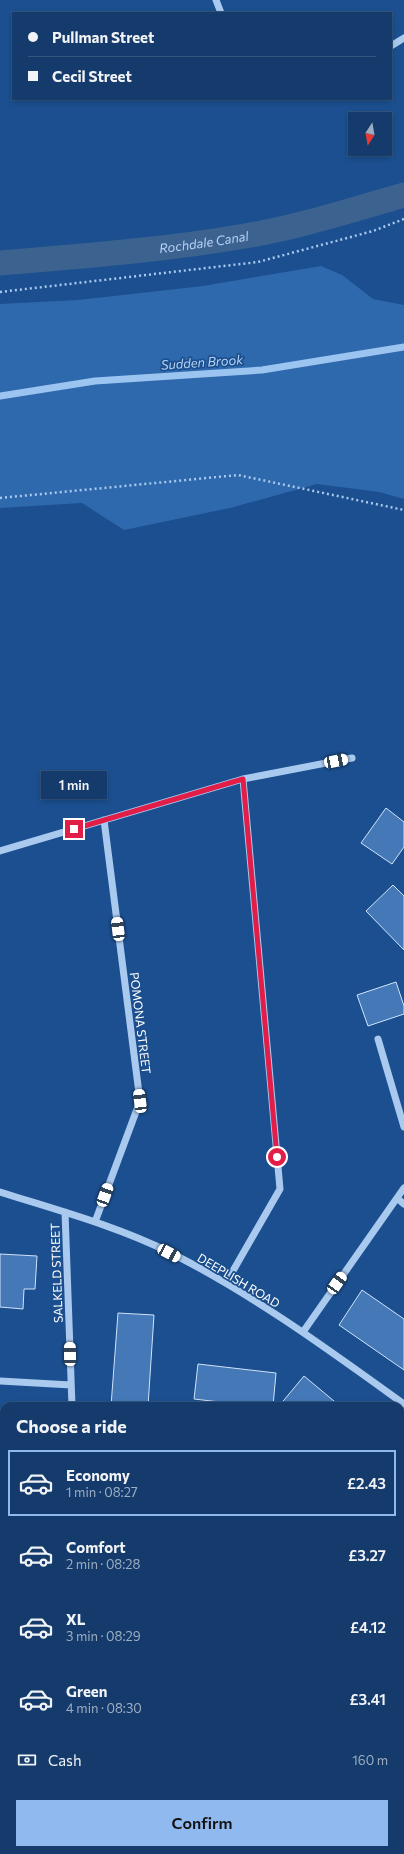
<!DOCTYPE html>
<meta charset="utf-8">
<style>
:root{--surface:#143b6b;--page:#1d4271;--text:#f1f3f6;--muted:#9dadc1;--line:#33557e;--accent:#90b9f0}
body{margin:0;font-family:Commissioner,sans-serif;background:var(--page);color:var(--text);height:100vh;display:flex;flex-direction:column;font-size:15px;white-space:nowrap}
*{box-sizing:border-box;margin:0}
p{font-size:13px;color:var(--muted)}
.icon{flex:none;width:22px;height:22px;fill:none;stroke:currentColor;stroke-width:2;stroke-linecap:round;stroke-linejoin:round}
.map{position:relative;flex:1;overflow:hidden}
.panel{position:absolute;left:0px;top:1402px;width:404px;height:452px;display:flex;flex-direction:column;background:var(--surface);border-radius:12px 12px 0 0;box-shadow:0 2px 6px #0003,0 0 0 1px var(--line)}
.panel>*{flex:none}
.banner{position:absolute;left:12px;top:12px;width:380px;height:88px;border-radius:0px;box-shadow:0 2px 6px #0003,0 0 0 1px var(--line);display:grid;align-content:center;height:88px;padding:0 16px;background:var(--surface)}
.needle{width:26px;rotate:191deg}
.fabs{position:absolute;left:348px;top:112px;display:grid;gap:8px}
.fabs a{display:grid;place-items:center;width:44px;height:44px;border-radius:0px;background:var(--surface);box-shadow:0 2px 6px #0003,0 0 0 1px var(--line);font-size:20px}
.end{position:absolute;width:18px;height:18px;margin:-9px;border:5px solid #e11d48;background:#fff;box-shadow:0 0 0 2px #fff}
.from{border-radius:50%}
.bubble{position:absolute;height:28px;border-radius:0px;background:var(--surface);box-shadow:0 2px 6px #0003,0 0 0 1px var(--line);font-size:13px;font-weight:600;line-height:28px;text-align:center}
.car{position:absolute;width:12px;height:24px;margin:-12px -6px;border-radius:5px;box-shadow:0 0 3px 1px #0007;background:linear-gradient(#fff 24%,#345 0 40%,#fff 0 76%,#345 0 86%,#fff 0)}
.banner b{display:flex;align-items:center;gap:14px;height:38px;font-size:15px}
.banner b+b{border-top:1px solid var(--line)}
.banner i{width:10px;height:10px;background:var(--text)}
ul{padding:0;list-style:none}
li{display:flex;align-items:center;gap:12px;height:66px;margin:0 8px 6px;padding:0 8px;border:2px solid transparent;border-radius:0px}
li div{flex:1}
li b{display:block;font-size:15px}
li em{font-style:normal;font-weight:600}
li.active{border-color:var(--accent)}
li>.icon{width:36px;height:36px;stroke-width:1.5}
h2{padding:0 16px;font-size:18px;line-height:48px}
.pay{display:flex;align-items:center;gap:10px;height:44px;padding:0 16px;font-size:15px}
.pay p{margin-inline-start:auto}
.primary-button{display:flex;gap:8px;margin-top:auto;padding:8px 16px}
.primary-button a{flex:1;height:46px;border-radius:0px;background:var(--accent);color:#111;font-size:16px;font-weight:600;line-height:46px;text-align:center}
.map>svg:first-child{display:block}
.green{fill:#2e69ad}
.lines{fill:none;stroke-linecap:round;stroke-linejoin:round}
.stream{stroke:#9cc4f0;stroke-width:7}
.canal{stroke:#3c6290;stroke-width:25}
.building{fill:#4478b7;stroke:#cfe3fa}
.path{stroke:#a9c9ee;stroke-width:2.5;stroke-dasharray:2 3;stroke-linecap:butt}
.minor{stroke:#a9c9ee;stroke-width:7}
.route{stroke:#e11d48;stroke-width:5}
.labels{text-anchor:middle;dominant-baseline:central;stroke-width:3.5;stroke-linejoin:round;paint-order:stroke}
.street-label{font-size:12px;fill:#fff;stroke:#1b4f8f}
.water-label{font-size:13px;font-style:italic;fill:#b5d3f5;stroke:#1b4f8f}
</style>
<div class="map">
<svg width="404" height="1854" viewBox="0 0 404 1854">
<rect width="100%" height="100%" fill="#1b4f8f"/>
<path class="green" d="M 321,266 L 342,275 L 373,299 L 404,305 L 404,499 L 379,492 L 317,484 L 230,508 L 124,530 L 82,503 L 0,508 L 0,304 L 78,300 L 203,286 Z"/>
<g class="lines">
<path class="stream" d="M 0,396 L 95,381 L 262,370 L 404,347"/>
<path class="canal" id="s1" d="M 0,263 C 82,256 164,250 245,236 C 299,227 352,210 404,195"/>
</g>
<path class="building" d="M 386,808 L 404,822 L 404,847 L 392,864 L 361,843 Z
M 393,885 L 404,896 L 404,950 L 366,911 Z
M 396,982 L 404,1006 L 404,1014 L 368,1026 L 357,995 Z
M 0,1254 L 37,1256 L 35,1289 L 24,1289 L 23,1309 L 0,1307 Z
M 362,1290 L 404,1319 L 404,1370 L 339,1325 Z
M 118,1313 L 154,1315 L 148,1406 L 111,1406 Z
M 198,1364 L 276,1373 L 273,1406 L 255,1406 L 194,1399 Z
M 304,1376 L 340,1406 L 279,1406 Z"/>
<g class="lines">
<path class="path" d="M 0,292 L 258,262 L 373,231 L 404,219
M 0,498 L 238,475 L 404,510"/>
<path class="minor" d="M 216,0 L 221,13
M 391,46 L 404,38
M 0,851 L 243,779 L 352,758
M 378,1039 L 404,1127
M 0,1192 C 57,1210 117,1226 171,1253 C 254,1295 329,1350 404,1404
M 397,1198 L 404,1204
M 65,1212 L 72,1406
M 95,1222 L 140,1101 L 104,820
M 226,1283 L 280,1189 L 243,779
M 303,1332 L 404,1188
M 0,1381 L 71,1385
M 0,1534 L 4,1535
M 400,1631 L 404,1634
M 0,1686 L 4,1686
M 0,1776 L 4,1766
M 400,1824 L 404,1827
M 400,1838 L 404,1833
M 387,1854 L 390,1850"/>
</g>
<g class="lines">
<path class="route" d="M 74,829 L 243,779 L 277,1157"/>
</g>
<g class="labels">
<g class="street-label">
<text transform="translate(141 1023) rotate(83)">POMONA STREET</text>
<text transform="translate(56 1273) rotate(-92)">SALKELD STREET</text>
<text transform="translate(239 1280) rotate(31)">DEEPLISH ROAD</text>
</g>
<g class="water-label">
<text stroke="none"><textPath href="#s1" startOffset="205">Rochdale Canal</textPath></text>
<text transform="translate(202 362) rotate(-4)">Sudden Brook</text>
</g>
</g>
</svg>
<div class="fabs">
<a><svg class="needle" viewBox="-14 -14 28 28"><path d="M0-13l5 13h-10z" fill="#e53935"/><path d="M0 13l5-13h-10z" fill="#9dadc1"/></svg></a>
</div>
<i class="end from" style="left:277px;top:1157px"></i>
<i class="end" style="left:74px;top:829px"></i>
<div class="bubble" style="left:41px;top:771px;width:66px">1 min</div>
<i class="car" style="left:336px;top:761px;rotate:79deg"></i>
<i class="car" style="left:118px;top:929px;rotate:353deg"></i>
<i class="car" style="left:140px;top:1101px;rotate:353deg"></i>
<i class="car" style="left:105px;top:1195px;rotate:20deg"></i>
<i class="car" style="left:169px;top:1253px;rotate:118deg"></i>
<i class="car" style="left:337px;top:1283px;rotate:35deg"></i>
<i class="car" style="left:70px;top:1354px;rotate:359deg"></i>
<div class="banner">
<b><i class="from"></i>Pullman Street</b>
<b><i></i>Cecil Street</b>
</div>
<section class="panel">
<h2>Choose a ride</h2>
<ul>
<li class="active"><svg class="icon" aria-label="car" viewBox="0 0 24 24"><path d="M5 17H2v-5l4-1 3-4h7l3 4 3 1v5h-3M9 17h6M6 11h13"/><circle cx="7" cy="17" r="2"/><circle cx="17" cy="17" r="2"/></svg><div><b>Economy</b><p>1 min · 08:27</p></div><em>£2.43</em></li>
<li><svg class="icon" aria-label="car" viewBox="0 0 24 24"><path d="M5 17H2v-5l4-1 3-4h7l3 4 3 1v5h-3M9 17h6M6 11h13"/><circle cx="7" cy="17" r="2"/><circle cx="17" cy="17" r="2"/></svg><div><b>Comfort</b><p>2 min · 08:28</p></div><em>£3.27</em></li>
<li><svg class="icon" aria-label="car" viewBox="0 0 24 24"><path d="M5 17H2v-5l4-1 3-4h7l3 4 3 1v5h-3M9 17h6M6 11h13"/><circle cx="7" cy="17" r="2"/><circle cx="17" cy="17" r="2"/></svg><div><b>XL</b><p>3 min · 08:29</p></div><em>£4.12</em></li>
<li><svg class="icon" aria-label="car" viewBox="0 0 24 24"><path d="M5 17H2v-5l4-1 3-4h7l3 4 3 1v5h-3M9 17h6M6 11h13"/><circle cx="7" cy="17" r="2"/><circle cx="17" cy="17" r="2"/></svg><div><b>Green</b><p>4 min · 08:30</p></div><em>£3.41</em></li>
</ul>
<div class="pay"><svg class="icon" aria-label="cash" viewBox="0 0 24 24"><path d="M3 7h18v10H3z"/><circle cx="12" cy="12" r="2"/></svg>Cash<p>160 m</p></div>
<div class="primary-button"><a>Confirm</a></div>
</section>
</div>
